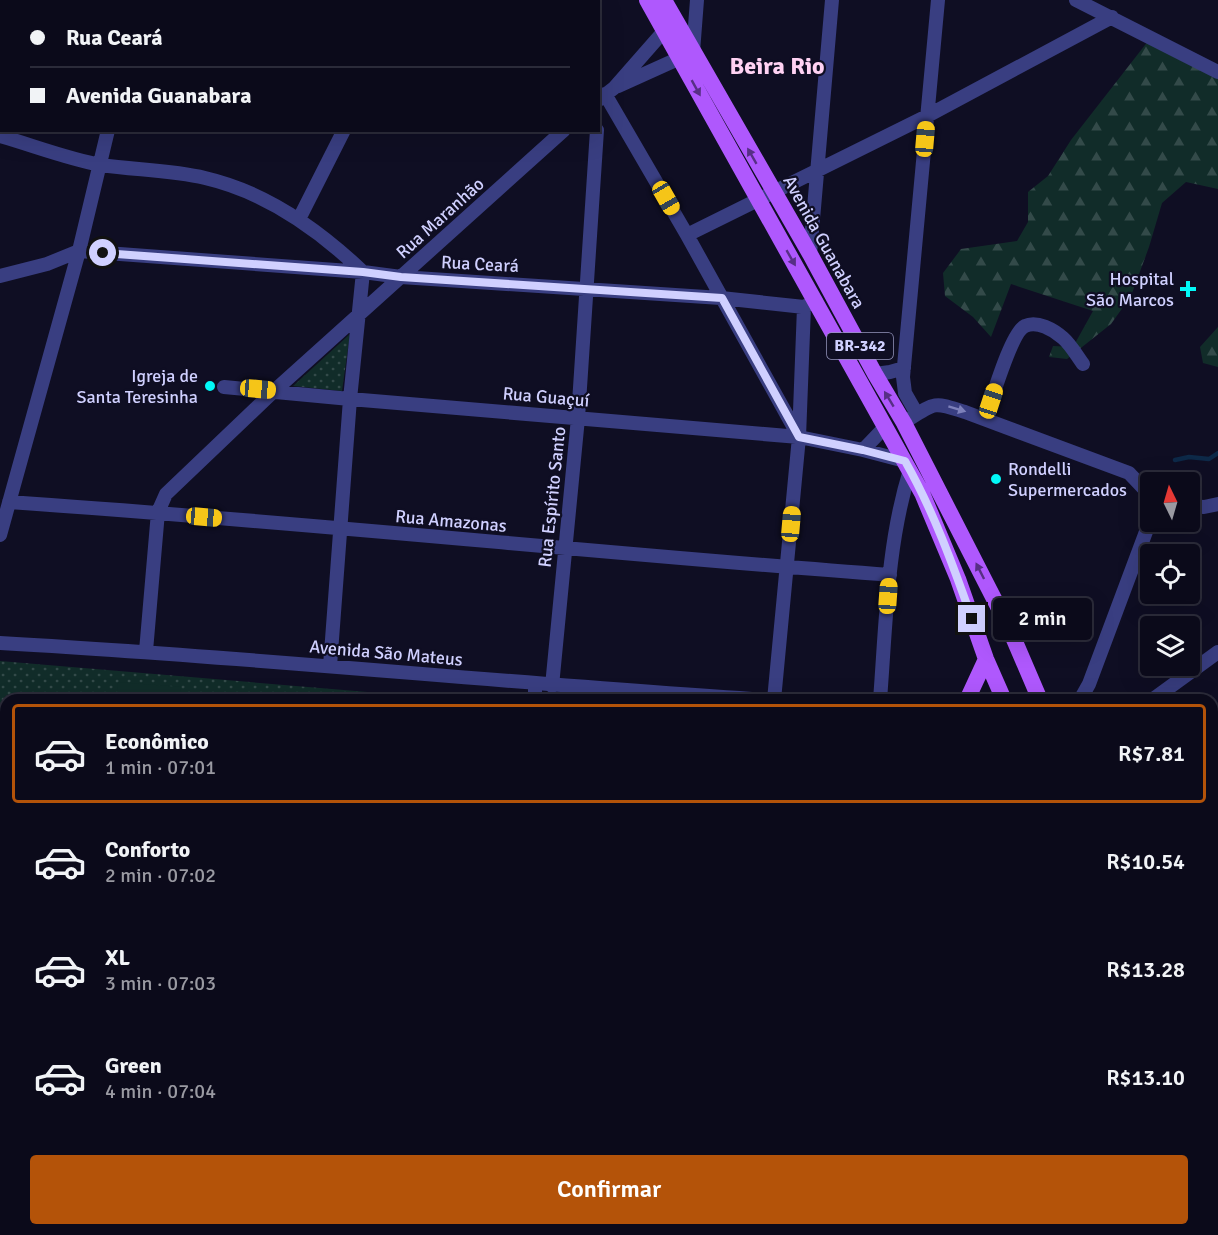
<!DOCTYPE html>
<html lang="pt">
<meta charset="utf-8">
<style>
:root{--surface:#0b0a1a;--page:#141323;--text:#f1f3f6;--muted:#9a9aa2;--line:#2b2b39;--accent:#b45309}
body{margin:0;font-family:Signika,sans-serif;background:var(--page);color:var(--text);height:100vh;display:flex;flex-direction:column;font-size:22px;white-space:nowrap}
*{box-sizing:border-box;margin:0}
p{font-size:20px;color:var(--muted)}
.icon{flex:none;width:33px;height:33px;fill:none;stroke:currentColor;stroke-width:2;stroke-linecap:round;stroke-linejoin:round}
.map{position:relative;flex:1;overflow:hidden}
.panel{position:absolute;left:0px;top:694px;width:1218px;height:542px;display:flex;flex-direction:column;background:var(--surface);border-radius:18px 18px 0 0;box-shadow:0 6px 24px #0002,0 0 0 2px var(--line)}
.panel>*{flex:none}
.guide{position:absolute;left:0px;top:0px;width:600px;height:132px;box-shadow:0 6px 24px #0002,0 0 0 2px var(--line);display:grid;align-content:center;height:132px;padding:0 30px;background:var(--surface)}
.needle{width:39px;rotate:355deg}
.buttons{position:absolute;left:1140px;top:472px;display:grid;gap:12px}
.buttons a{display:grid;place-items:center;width:60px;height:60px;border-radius:6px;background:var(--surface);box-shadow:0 6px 24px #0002,0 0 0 2px var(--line);font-size:30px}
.end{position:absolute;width:27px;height:27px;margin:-14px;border:8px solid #d0d0ff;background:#111;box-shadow:0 0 0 3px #111}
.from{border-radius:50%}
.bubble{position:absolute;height:42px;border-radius:6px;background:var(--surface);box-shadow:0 6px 24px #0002,0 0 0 2px var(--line);font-size:20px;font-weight:600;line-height:42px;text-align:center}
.car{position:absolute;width:18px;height:36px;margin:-18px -9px;border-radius:8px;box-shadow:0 0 4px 2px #0007;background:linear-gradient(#f5c518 24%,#345 0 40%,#f5c518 0 76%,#345 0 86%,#f5c518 0)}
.guide b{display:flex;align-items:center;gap:21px;height:57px;font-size:22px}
.guide b+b{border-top:2px solid var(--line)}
.guide i{width:15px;height:15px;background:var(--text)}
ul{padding:10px 0 0;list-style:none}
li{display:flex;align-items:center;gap:18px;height:99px;margin:0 12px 9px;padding:0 18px;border:3px solid transparent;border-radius:6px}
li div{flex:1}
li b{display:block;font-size:22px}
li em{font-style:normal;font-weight:600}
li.active{border-color:var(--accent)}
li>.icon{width:54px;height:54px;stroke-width:1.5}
.button{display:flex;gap:12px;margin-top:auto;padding:12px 30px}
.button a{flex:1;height:69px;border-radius:6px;background:var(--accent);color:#fff;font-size:24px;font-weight:600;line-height:69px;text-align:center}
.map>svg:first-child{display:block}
.grass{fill:url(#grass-dots)}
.forest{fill:url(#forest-firs)}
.garden{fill:#112c29}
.water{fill:url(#water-waves)}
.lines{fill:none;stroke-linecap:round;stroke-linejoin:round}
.stream{stroke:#0d2948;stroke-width:4.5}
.minor{stroke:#393e81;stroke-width:14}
.major{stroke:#af58fd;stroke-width:16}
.oneway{fill:#572f85}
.oneway2{fill:#7d80ba}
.route{stroke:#d0d0ff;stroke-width:8}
.poi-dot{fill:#02f8f7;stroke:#0f0e23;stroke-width:2}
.labels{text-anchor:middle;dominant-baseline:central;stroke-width:4.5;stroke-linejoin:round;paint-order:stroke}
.shield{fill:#0f0e23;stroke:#9696bd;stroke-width:1.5}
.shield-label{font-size:16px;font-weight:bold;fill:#d0d0ff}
.street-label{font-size:18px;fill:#d0d0ff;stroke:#0f0e23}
.poi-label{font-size:18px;fill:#d0d0ff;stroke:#0f0e23;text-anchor:end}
.district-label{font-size:24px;font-weight:bold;fill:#ffd2f3;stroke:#0f0e23}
</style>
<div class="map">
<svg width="1218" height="1235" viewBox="0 0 1218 1235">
<defs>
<pattern id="grass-dots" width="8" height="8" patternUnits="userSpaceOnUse" patternTransform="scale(1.5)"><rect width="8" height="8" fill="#112c29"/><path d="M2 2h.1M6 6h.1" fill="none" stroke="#334a49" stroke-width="1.8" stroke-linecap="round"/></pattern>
<pattern id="forest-firs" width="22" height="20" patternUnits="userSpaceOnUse" patternTransform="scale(1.5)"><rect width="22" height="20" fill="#112c29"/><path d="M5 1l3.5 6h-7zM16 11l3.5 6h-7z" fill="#334a49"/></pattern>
<pattern id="water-waves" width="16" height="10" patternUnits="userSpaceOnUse" patternTransform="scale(1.5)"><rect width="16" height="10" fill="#0d2948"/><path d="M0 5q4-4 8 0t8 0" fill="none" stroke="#2f4763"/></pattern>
</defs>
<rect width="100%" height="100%" fill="#0f0e23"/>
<path class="grass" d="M 350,334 L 342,391 L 293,386 Z
M 0,661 L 463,700 L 6,700 L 6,796 L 0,797 Z"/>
<path class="forest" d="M 1152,36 L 1218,68 L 1218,189 L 1186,182 L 1162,203 L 1149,247 L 1131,296 L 1111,324 L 1067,359 L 1049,357 L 1053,346 L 1073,347 L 1093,311 L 1011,284 L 991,337 L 973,317 L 945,296 L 943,273 L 961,249 L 1017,241 L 1028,222 L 1028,192 L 1048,176 L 1071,140 Z
M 1218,327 L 1218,367 L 1203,363 L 1200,347 Z"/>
<path class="garden" d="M 118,682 L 181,687 L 180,700 L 117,700 Z"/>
<path class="water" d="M 6,796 L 6,922 L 0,926 L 0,797 Z
M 1212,978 L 1218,982 L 1218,1172 L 1212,1169 Z"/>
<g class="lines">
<path class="stream" d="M 1175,460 L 1189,457 L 1209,459 L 1218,453"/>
<path class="minor" d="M 326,0 L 330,2
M 1076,0 L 1218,72
M 0,2 L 2,2
M 141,2 L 142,0
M 400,2 L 400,0
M 693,52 L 697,0
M 618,86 L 680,58
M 605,94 L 687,235 L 798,435
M 600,99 L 614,88 L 664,31
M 0,136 C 32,145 68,159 101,165 C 135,170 171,170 205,178 C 266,192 318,229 363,272 L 350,399 L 330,666
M 299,219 L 344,130
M 687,235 L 927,116 L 1112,17
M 810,254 L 832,0
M 0,276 L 47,264 L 79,251 L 363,272 L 401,277 L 721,298 L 804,307 L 816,301
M 875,374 L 890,372 L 904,368
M 224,387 L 350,399 L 799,437 L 863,450 L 905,461
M 917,414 L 905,393 L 903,377 L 938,0
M 911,418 C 937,401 936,403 965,412 L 1129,473 L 1147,492
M 985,419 C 991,403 1011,332 1025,326 C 1037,320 1054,330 1063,338 C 1071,345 1077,356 1083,364
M 863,450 L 885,427
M 1150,488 L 1147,492 L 1145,502 L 1150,512
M 9,502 C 303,522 596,553 890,575
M 1190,506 L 1204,507 L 1218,504
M 0,535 L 79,251 L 108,130
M 0,643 C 256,657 512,684 768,700
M 146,651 L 158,512 L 166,494 L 274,391 L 564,130
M 552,686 L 578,418 L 597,130
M 535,700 L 535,685
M 774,700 L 799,437 L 804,307
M 880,700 C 886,623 887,544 910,470
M 1080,700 L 1089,684 L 1150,521
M 1152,700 L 1218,652
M 1212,853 L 1218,844
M 1212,866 L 1218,870
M 0,1044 L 6,1044
M 0,1207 L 6,1209
M 77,1230 L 92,1235
M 287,1230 L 296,1235
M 359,1230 L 359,1235
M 983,1230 L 991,1235
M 190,1235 L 192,1230
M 602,1235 L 604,1230
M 791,1235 L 794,1230"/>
<path class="major" d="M 647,0 L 922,493 L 958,579 L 986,659 L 1004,700
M 664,0 L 810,254 L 875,374 L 904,423 L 1010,630 L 1040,700
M 967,700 L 986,659
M 1212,893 L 1213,893
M 0,994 L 6,991
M 0,1107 L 6,1103
M 1095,1230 L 1103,1235
M 1131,1230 L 1139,1235"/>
</g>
<defs><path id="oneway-solid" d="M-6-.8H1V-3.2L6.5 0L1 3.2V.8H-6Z" transform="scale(1.5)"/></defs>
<g class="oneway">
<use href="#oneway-solid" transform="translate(696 88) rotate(61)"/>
<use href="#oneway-solid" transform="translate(752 156) rotate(-120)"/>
<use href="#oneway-solid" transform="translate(791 258) rotate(60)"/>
<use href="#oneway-solid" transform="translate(889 399) rotate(-121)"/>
<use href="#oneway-solid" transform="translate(980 571) rotate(-117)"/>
</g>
<use class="oneway2" href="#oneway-solid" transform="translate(957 409) rotate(17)"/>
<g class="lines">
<path class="route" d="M 103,253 L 363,272 L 401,277 L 722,298 L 799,437 L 863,450 L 905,461 C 933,510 953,565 972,619"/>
</g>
<g class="poi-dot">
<path d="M1185 280h6v6h6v6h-6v6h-6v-6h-6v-6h6z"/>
<circle cx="210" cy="386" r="6"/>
<circle cx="996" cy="479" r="6"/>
</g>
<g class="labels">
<rect class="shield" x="827" y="333" width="66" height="26" rx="4.5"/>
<g class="shield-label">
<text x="860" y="346">BR-342</text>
</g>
<g class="street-label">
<text transform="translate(440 218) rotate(-42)">Rua Maranhão</text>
<text transform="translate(824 242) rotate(61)">Avenida Guanabara</text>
<text transform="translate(480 264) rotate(3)">Rua Ceará</text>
<text transform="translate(546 397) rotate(5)">Rua Guaçuí</text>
<text transform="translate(552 497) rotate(-84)">Rua Espírito Santo</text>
<text transform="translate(451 521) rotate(5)">Rua Amazonas</text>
<text transform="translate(386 653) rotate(5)">Avenida São Mateus</text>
</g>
<g class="poi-label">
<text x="1174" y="279">Hospital<tspan x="1174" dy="21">São Marcos</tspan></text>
<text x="198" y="376">Igreja de<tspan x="198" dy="21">Santa Teresinha</tspan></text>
<text x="1008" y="469" text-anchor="start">Rondelli<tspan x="1008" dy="21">Supermercados</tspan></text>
</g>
<g class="district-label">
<text x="777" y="66">Beira Rio</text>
</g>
</g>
</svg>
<div class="buttons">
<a><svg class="needle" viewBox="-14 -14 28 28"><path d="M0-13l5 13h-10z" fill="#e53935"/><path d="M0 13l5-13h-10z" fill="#9a9aa2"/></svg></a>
<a><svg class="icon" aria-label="locate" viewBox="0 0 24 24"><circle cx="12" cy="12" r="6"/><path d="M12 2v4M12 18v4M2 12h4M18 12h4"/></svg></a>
<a><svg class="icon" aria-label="layers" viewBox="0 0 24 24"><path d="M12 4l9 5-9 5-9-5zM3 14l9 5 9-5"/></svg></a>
</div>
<i class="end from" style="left:103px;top:253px"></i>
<i class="end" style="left:972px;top:619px"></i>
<div class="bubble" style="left:993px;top:598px;width:99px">2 min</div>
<i class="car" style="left:925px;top:139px;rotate:5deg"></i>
<i class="car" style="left:666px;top:198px;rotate:150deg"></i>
<i class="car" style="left:258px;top:389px;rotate:95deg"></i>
<i class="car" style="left:991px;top:401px;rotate:18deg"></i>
<i class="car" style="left:204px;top:517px;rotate:95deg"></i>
<i class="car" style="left:791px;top:524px;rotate:5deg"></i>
<i class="car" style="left:888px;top:596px;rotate:4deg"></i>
<div class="guide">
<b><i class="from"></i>Rua Ceará</b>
<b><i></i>Avenida Guanabara</b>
</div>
<section class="panel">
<ul>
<li class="active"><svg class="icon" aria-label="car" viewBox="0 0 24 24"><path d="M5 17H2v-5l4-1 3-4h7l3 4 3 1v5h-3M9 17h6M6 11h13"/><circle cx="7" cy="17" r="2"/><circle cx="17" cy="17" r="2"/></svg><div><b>Econômico</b><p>1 min · 07:01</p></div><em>R$7.81</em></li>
<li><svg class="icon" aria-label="car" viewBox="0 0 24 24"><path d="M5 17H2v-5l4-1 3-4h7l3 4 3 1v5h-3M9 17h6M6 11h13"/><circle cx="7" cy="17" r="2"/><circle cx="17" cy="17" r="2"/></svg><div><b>Conforto</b><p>2 min · 07:02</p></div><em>R$10.54</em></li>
<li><svg class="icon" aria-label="car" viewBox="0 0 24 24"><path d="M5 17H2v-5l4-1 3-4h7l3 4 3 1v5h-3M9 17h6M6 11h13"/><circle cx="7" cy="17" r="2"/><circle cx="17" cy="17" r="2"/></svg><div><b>XL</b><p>3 min · 07:03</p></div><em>R$13.28</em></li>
<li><svg class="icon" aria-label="car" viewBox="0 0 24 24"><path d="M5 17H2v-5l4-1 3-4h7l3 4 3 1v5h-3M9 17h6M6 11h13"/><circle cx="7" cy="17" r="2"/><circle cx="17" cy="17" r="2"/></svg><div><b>Green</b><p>4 min · 07:04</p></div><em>R$13.10</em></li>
</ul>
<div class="button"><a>Confirmar</a></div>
</section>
</div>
